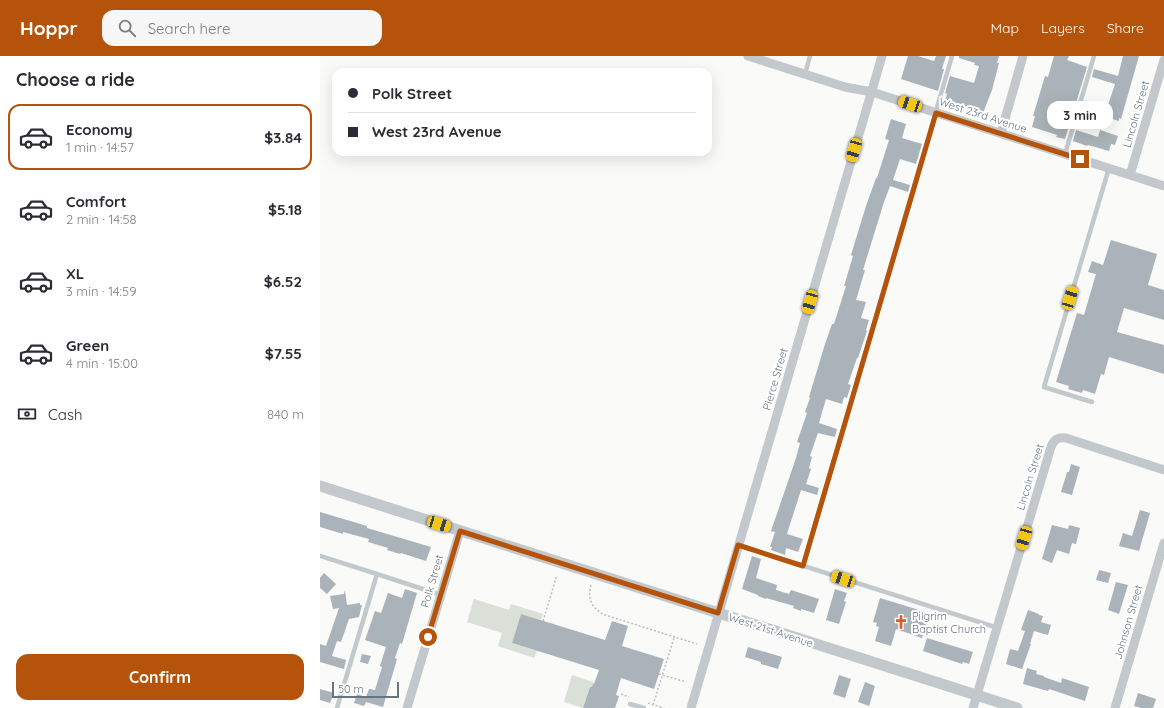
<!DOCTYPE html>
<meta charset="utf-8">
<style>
:root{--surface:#fff;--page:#f7f7f7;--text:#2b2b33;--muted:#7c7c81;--line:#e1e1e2;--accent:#b45309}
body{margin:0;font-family:Quicksand,sans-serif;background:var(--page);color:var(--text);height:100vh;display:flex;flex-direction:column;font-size:15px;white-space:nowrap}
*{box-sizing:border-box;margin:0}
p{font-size:13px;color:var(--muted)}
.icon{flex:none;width:22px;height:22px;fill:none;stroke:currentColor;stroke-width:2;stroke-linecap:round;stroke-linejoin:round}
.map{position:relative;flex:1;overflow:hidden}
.side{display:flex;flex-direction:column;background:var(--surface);width:320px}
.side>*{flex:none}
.top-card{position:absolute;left:12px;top:12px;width:380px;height:88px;border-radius:12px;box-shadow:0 4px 16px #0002;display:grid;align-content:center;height:88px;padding:0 16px;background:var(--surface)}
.scale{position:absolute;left:12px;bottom:10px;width:67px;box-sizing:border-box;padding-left:4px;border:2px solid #657683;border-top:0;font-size:11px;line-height:14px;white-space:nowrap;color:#657683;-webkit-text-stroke:3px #fff;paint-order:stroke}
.end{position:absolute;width:18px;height:18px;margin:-9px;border:5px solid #b45309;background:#fff;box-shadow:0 0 0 2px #fff}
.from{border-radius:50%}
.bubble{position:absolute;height:28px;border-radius:12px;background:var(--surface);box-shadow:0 4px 16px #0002;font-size:13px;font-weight:700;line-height:28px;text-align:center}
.car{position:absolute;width:12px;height:24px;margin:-12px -6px;border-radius:5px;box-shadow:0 0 3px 1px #0007;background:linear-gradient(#f5c518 24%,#345 0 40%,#f5c518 0 76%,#345 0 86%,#f5c518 0)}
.top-card b{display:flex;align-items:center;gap:14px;height:38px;font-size:15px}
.top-card b+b{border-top:1px solid var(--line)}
.top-card i{width:10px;height:10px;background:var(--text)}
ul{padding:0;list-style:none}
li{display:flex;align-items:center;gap:12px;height:66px;margin:0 8px 6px;padding:0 8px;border:2px solid transparent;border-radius:12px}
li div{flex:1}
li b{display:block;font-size:15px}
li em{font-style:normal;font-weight:700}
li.selected{border-color:var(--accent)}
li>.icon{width:36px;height:36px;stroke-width:1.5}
h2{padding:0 16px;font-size:18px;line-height:48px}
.pay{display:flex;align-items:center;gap:10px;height:44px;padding:0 16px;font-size:15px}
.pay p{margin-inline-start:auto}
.action{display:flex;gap:8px;margin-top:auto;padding:8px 16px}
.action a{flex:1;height:46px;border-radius:12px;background:var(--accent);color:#fff;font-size:16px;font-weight:700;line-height:46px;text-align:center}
header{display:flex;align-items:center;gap:24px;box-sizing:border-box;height:56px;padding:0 20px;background:var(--accent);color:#fff}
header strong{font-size:19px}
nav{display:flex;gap:22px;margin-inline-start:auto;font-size:14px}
.search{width:280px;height:36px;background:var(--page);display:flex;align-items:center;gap:10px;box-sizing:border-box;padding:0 14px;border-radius:12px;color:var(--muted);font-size:15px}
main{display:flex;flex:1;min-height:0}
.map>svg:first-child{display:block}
.green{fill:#dadfd7}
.building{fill:#aab3b9}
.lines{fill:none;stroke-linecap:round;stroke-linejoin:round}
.path{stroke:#bbbfc2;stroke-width:1.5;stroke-dasharray:2 2;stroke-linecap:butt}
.service{stroke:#c3c8cc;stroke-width:4.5}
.minor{stroke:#c3c8cc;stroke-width:9}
.tertiary{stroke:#c3c8cc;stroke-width:11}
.route{stroke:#b45309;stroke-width:5}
.labels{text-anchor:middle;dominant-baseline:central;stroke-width:4;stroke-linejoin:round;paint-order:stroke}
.street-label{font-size:11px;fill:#657683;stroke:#fff}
.poi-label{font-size:11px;fill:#657683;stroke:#fff;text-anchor:start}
</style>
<header>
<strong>Hoppr</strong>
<div class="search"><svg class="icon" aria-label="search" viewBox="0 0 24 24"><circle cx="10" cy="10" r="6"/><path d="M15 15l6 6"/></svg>Search here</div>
<nav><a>Map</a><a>Layers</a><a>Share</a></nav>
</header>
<main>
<section class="side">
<h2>Choose a ride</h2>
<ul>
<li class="selected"><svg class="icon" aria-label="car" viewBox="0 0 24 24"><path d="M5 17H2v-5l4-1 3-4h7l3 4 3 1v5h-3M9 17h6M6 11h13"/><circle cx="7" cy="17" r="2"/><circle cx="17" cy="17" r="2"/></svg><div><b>Economy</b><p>1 min · 14:57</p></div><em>$3.84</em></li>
<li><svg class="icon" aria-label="car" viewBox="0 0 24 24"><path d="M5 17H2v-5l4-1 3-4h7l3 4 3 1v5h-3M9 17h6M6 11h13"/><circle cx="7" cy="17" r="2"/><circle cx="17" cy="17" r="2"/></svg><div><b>Comfort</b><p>2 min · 14:58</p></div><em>$5.18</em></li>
<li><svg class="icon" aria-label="car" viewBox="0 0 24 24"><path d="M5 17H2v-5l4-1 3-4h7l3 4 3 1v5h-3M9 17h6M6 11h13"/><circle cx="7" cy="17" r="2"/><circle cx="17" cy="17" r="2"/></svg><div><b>XL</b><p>3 min · 14:59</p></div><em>$6.52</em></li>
<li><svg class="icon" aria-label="car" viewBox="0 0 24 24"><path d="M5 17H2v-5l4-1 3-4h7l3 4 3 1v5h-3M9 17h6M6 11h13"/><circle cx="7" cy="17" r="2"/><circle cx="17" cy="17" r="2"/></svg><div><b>Green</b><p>4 min · 15:00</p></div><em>$7.55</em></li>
</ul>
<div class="pay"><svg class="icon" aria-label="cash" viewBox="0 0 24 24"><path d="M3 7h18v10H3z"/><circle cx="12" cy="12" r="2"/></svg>Cash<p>840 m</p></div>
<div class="action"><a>Confirm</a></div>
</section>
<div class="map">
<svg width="844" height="652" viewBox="0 0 844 652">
<rect width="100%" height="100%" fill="#fafaf8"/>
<path class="green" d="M 154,543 L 189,554 L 191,548 L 223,558 L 221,564 L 201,558 L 192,587 L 217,595 L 214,602 L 178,590 L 182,577 L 147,566 Z
M 252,619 L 273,626 L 272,631 L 270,631 L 263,652 L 244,646 Z"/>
<path class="building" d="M 588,0 L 598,0 L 614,5 L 616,0 L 626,0 L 622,13 L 624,13 L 623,17 L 618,35 L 581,23 Z
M 639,0 L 679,0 L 677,7 L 679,7 L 672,34 L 663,57 L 625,45 L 627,38 L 625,37 L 630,20 L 654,27 L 659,10 L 654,9 L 655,7 L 639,2 Z
M 734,0 L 749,0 L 747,4 L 767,11 L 745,83 L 736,81 L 737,79 L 712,71 L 715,60 L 713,60 L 725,20 L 728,21 Z
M 803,0 L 819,0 L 801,63 L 799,62 L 799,65 L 762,54 L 764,45 L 787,52 L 795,28 L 772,21 L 774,13 L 798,20 Z
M 571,63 L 586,68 L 582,82 L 602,88 L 596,108 L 580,103 L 573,124 L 590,129 L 588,136 L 570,130 L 564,146 L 543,214 L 545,214 L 536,244 L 546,246 L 541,262 L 549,264 L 546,274 L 547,275 L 538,302 L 537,302 L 528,328 L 531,329 L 527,342 L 524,341 L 522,348 L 506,343 L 499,367 L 517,373 L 515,381 L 498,377 L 490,400 L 492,401 L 489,412 L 491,413 L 486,428 L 499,432 L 497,439 L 481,434 L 467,478 L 483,483 L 478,496 L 466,492 L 465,499 L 451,494 L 452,491 L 450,491 L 455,476 L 451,475 L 476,402 L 480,387 L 477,386 L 487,357 L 485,356 L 490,342 L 489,341 L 505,288 L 512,268 L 514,268 L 526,230 L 524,230 L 533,200 L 531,199 L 546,150 L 556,122 L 557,122 L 569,84 L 565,83 Z
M 756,74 L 778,81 L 780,74 L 798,80 L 795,89 L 791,88 L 789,95 L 768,89 L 767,90 L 753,85 Z
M 791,184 L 837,198 L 828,229 L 844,234 L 844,264 L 804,252 L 797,276 L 844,289 L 844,318 L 789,301 L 784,319 L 781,318 L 775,338 L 763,334 L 762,337 L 748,333 L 749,330 L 736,326 L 757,257 L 764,259 L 776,218 L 768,216 L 772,205 L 783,209 Z
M 751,408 L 760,411 L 752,439 L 741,436 L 747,416 L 749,416 Z
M 820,454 L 830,457 L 819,495 L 799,490 L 803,477 L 812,480 Z
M 0,456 L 47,470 L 47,472 L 111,491 L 106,505 L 81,497 L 80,498 L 67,494 L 68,492 L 48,486 L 49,483 L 23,476 L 23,478 L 0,471 Z
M 732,469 L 748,473 L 749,469 L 760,472 L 756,488 L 752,487 L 749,498 L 737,494 L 732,507 L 722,503 Z
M 432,500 L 441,503 L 436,522 L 457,529 L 456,534 L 469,538 L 471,534 L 499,543 L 494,557 L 481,553 L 481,555 L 473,552 L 474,550 L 446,542 L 446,543 L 438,540 L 438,539 L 422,533 Z
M 779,514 L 791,517 L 788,527 L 776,524 Z
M 4,517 L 16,528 L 7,538 L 0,532 L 0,522 Z
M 796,526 L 808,529 L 799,558 L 788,554 Z
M 85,533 L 97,537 L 82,588 L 80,587 L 75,602 L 77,603 L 63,651 L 46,646 L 44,650 L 34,647 L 37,638 L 46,641 L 49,633 L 55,634 L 62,611 L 60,610 L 66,591 L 45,584 L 55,555 L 61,557 L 68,537 L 82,542 Z
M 515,533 L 527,537 L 524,545 L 526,546 L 519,568 L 506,564 Z
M 25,534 L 27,549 L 40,547 L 40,549 L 42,549 L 39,561 L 29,563 L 21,586 L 17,585 L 12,600 L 26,604 L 24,613 L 0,606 L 0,588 L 6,590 L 19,552 L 13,553 L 10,540 L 24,538 Z
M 560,542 L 609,557 L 602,582 L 576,573 L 571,590 L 555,585 L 559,571 L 556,570 L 557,567 L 553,566 Z
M 708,554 L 719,558 L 719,559 L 723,560 L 721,566 L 731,569 L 728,579 L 714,575 L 710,588 L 711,588 L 702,613 L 686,608 L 690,593 L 698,595 L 705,575 L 701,574 Z
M 201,558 L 285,584 L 292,565 L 308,570 L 302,590 L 344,603 L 334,633 L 301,622 L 296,639 L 299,640 L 295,652 L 263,652 L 270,631 L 272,631 L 273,627 L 274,628 L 279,614 L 192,587 Z
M 607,582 L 653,596 L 649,608 L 643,606 L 642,608 L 603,595 Z
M 428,591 L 462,601 L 458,613 L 441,608 L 441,606 L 425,601 Z
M 42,598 L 51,600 L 48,608 L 40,606 Z
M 707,612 L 717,615 L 716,618 L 724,620 L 724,621 L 741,627 L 742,622 L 769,631 L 765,645 L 729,633 L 728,635 L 703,628 Z
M 519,619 L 531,623 L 525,642 L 513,638 Z
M 545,626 L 555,630 L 549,650 L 538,646 Z
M 0,633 L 14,637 L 10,647 L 0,644 Z
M 818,637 L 836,643 L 833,652 L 821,652 L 814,650 Z"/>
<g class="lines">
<path class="path" d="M 271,529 C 267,543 272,553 285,559 L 377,588
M 223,565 L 237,519
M 339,618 L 366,626
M 301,638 L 309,641
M 328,647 L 344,652
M 333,649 L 354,582"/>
<path class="service" d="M 485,18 L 490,0
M 745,98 L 774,0
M 772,346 L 724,331 L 789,112
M 418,489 L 678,572
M 0,500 L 57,518 L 17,652
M 483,510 L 632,0
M 57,518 L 121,539
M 310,648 L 324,652"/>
<path class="minor" d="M 428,0 L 525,31 L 552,36 L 844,130
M 681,77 L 703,0
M 810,119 L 844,4
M 87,652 L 140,475
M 371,652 L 562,0
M 653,652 L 731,391 C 734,383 738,381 746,382 L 844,414
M 795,652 L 844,487"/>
<path class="tertiary" d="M 0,430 L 697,652"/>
</g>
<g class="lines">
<path class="route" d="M 108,581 L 140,475 L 398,557 L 418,489 L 483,510 L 616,57 L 760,103"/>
</g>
<defs>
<symbol id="church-bare" viewBox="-9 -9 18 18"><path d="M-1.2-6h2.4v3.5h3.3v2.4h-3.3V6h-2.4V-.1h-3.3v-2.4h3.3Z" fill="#e4572e" stroke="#fff" stroke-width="2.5" paint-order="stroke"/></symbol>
</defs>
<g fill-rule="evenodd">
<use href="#church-bare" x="571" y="556" width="20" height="20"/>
</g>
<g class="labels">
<g class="street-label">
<text transform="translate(816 58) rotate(-74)">Lincoln Street</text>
<text transform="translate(663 59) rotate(18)">West 23rd Avenue</text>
<text transform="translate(455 323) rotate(-74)">Pierce Street</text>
<text transform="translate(710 421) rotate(-73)">Lincoln Street</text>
<text transform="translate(112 525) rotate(-74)">Polk Street</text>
<text transform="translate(808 566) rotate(-74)">Johnson Street</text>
<text transform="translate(451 574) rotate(18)">West 21st Avenue</text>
</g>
<g class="poi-label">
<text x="592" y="560">Pilgrim<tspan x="592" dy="13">Baptist Church</tspan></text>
</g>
</g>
</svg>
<div class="scale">50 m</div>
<i class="end from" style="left:108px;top:581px"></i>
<i class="end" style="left:760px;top:103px"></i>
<div class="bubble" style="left:727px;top:45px;width:66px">3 min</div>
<i class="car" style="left:590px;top:48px;rotate:288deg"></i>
<i class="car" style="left:534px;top:94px;rotate:196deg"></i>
<i class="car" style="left:750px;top:242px;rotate:17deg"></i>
<i class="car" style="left:490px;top:246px;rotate:196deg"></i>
<i class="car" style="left:119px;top:468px;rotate:107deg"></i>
<i class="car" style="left:704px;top:482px;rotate:196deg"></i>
<i class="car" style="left:523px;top:523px;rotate:288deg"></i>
<div class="top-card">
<b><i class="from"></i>Polk Street</b>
<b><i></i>West 23rd Avenue</b>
</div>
</div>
</main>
